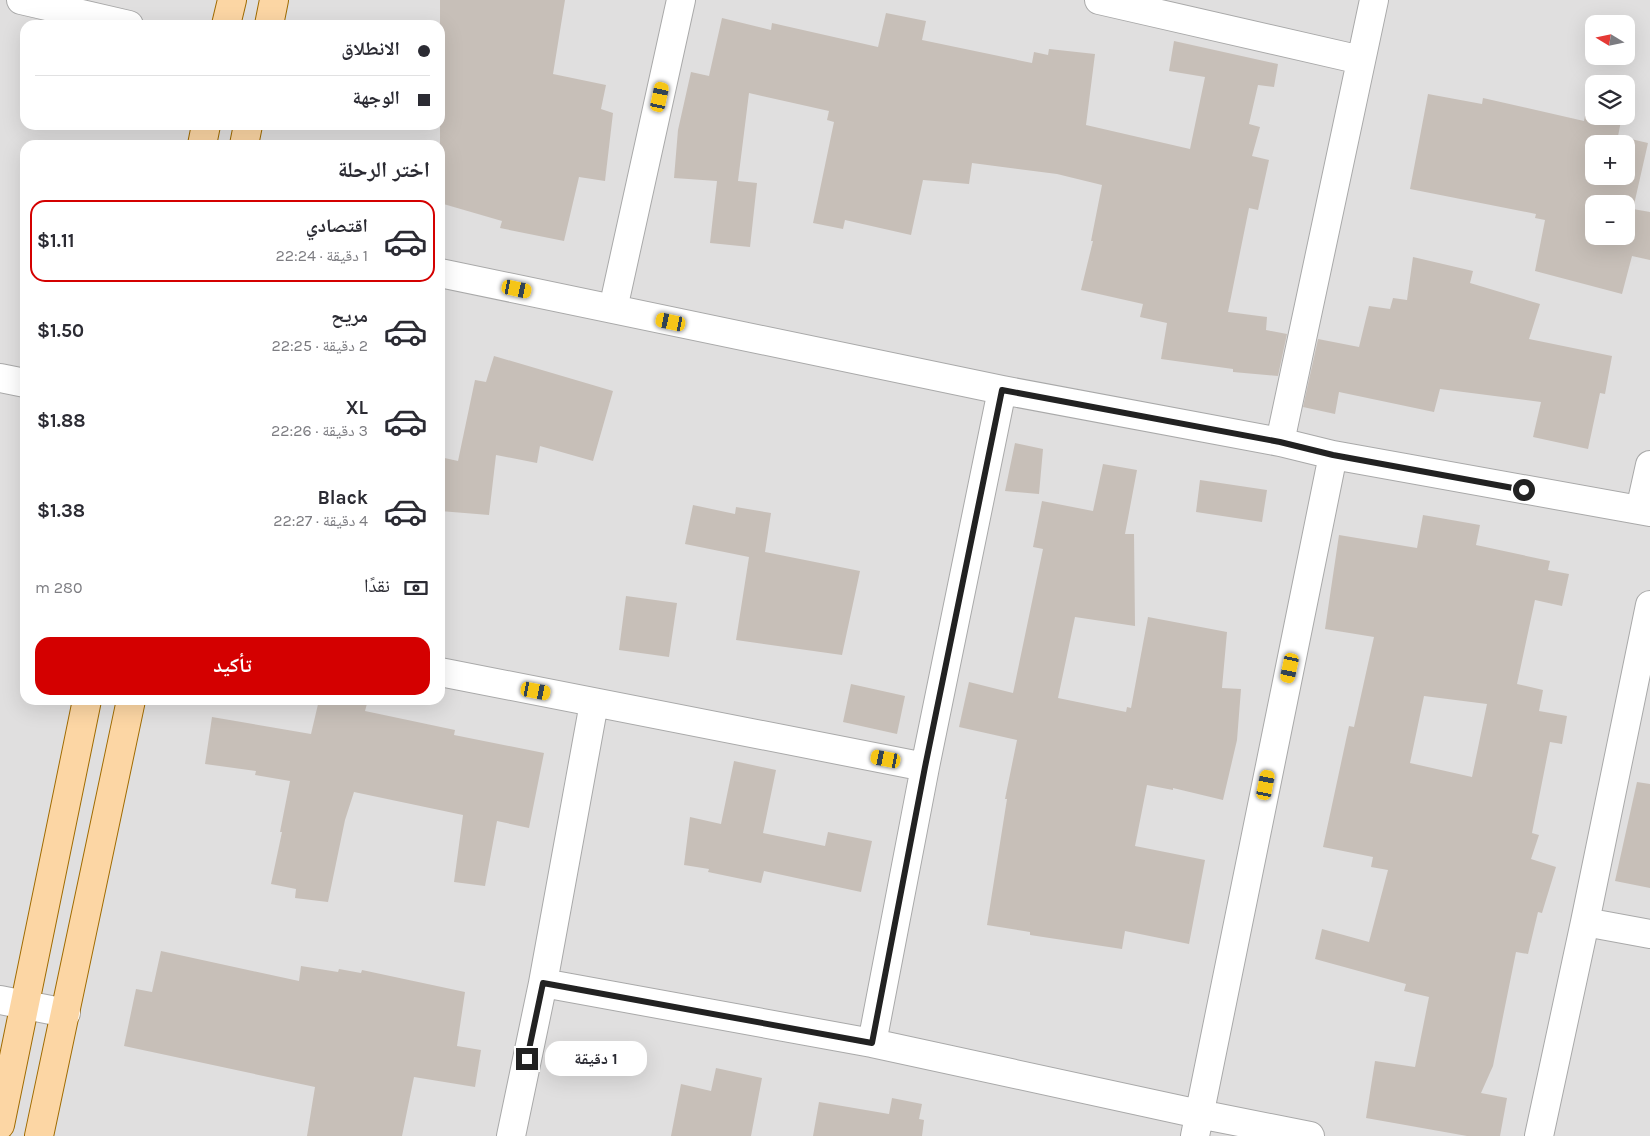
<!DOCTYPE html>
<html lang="ar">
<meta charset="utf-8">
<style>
:root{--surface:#fff;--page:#f2f2f3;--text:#2b2b33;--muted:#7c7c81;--line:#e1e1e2;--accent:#d40000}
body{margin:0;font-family:Karla,"Noto Naskh Arabic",sans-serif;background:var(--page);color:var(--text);direction:rtl;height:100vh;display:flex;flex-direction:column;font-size:19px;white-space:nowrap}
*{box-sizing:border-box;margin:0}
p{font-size:16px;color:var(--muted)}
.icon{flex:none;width:28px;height:28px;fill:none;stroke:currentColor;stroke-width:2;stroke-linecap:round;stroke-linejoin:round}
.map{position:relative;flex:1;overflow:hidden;direction:ltr}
.sheet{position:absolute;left:20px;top:140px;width:425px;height:565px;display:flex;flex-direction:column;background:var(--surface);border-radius:15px;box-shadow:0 5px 20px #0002;direction:rtl}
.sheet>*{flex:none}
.banner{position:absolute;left:20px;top:20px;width:425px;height:110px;border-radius:15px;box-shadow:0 5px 20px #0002;direction:rtl;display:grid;align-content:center;height:110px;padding:0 15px;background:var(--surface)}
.needle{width:32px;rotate:280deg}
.buttons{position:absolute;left:1585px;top:15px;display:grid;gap:10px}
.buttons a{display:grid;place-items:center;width:50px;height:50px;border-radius:10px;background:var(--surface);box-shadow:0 5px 20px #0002;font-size:25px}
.end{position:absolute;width:22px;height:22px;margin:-11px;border:6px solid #222;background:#fff;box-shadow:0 0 0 2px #fff}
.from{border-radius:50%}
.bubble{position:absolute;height:35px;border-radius:15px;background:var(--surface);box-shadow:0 5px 20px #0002;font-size:16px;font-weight:700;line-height:35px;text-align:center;direction:rtl}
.car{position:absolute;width:15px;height:30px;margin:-15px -8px;border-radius:6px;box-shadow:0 0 4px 1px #0007;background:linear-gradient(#f5c518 24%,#345 0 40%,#f5c518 0 76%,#345 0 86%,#f5c518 0)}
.banner b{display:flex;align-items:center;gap:18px;height:48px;font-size:19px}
.banner b+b{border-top:1px solid var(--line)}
.banner i{width:12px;height:12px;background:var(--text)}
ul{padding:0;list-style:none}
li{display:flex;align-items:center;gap:15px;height:82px;margin:0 10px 8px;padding:0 5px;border:2px solid transparent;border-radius:15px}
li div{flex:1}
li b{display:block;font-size:19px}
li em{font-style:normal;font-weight:700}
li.active{border-color:var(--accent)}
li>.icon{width:45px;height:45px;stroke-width:1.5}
h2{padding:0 15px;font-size:22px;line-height:60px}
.pay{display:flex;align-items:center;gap:12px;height:55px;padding:0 15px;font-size:19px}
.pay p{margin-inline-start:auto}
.action{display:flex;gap:10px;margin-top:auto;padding:10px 15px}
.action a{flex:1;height:58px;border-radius:15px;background:var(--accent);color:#fff;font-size:20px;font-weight:700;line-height:58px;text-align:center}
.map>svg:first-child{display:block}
.residential{fill:#e0dfdf;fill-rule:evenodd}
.building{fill:#c7bfb8;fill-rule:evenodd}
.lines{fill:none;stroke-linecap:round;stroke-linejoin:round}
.minor-casing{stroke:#a9a9a9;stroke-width:30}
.major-casing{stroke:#a06b00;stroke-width:30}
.minor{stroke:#fff;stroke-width:28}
.major{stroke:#fcd6a4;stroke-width:28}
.route{stroke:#222;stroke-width:6}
</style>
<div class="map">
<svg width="1650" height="1136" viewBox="0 0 1650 1136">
<rect width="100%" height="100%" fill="#f2efe9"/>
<path class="residential" d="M 0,0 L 1650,0 L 1650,1136 L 0,1136 ZM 1594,24 L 1626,24 L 1626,56 L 1594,56 ZM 25,25 L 440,25 L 440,125 L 25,125 ZM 1594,84 L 1626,84 L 1626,116 L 1594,116 ZM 1594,144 L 1626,144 L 1626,176 L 1594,176 ZM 25,145 L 440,145 L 440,700 L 25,700 ZM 1594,204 L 1626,204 L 1626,236 L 1594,236 Z"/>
<path class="building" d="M 440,0 L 565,0 L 553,74 L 606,85 L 601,109 L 613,113 L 605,181 L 579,177 L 564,241 L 500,228 L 502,221 L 440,203 Z
M 886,13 L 926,21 L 922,40 L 1032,63 L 1034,52 L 1048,55 L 1049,49 L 1095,54 L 1086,125 L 1190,149 L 1205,77 L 1169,71 L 1174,41 L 1278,64 L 1274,87 L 1258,85 L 1249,124 L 1260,127 L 1252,156 L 1269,160 L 1258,210 L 1249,208 L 1228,312 L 1267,317 L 1266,330 L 1287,334 L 1278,376 L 1233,372 L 1233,369 L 1161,359 L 1167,323 L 1140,317 L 1143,304 L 1081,290 L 1093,241 L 1091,241 L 1102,185 L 1057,174 L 972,163 L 969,184 L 923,180 L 911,235 L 845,220 L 843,229 L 813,223 L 834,122 L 827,120 L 829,111 L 749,93 L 738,181 L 757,183 L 750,247 L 710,243 L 717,181 L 674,178 L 678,130 L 691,72 L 709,76 L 722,18 L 771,30 L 772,23 L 878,47 Z
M 1428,94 L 1482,104 L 1483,98 L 1584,121 L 1585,116 L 1622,116 L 1618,136 L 1648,143 L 1633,209 L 1650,212 L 1650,260 L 1632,256 L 1622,294 L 1535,271 L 1545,220 L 1535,218 L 1536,214 L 1410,189 ZM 1594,144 L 1626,144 L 1626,176 L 1594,176 ZM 1594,204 L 1626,204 L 1626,236 L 1594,236 Z
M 1413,257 L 1473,271 L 1470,283 L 1540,304 L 1529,339 L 1612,356 L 1605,394 L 1600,393 L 1588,449 L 1533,437 L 1541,402 L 1440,389 L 1434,412 L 1339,392 L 1335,414 L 1303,407 L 1318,339 L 1359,347 L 1369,306 L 1390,309 L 1393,298 L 1407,300 Z
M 494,356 L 613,391 L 593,461 L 540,446 L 537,463 L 496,455 L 489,515 L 440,511 L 440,457 L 458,461 L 475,380 L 486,382 Z
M 1015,443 L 1043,449 L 1039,494 L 1005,491 Z
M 1103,464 L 1137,470 L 1125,534 L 1134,534 L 1135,626 L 1075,617 L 1058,698 L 1126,712 L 1127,707 L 1131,708 L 1148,617 L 1227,632 L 1222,688 L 1241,689 L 1237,740 L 1223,800 L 1173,788 L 1173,790 L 1147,785 L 1135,846 L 1205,860 L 1189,944 L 1125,931 L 1122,949 L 1030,935 L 1030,932 L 987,925 L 1007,799 L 1005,799 L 1017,740 L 959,727 L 969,682 L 1013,693 L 1043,549 L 1033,547 L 1042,501 L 1093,511 Z
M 1200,480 L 1267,490 L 1262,522 L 1196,512 Z
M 693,505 L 735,514 L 736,507 L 771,513 L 765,552 L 860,571 L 842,655 L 736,640 L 749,557 L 685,544 Z
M 1423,515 L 1480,525 L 1476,545 L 1550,561 L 1548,570 L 1569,574 L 1562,606 L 1535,600 L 1517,684 L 1543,690 L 1539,711 L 1567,716 L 1562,744 L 1550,742 L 1532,833 L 1539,835 L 1531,859 L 1556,867 L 1542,913 L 1538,912 L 1528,954 L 1516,952 L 1493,1066 L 1481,1093 L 1507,1098 L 1500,1136 L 1467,1136 L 1366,1118 L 1375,1061 L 1415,1067 L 1429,997 L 1404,991 L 1406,984 L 1315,959 L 1322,929 L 1369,942 L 1388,870 L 1371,867 L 1373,857 L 1323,847 L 1349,726 L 1354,727 L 1374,637 L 1325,629 L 1339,535 L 1417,548 ZM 1424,696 L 1487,704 L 1472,777 L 1410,763 Z
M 626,596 L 677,603 L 669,657 L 619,650 Z
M 851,684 L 905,696 L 897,734 L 843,722 Z
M 319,700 L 368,700 L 365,711 L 455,730 L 454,735 L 544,753 L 529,828 L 497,821 L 485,886 L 454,882 L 463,815 L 354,792 L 345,820 L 328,902 L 295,898 L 296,889 L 271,884 L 282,832 L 280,832 L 290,781 L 255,775 L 256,771 L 205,764 L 212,717 L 311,734 Z
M 734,761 L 776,770 L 763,833 L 825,846 L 828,832 L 872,841 L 861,892 L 764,871 L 761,883 L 708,872 L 709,869 L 684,865 L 690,817 L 721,824 Z
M 1637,782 L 1650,784 L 1650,888 L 1615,881 Z
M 161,951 L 299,981 L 301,966 L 338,972 L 339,969 L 361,973 L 362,970 L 465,992 L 457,1046 L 481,1050 L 475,1087 L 414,1077 L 402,1136 L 307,1136 L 315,1087 L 124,1046 L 136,989 L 152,992 Z
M 716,1068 L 762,1078 L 751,1136 L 671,1136 L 681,1084 L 711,1091 Z
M 892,1098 L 922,1104 L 919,1119 L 924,1120 L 922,1136 L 813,1136 L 819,1102 L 889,1114 Z"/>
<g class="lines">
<defs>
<path id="minor" d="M 21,0 L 129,25
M 1099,0 L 1361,60
M 440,273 L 1002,390 L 1280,442 L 1333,455 L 1650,512
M 613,309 L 681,0
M 0,378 L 25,383
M 1280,442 L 1374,0
M 1640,510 L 1650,465
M 440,672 L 925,767
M 1585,922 L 1650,934
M 543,983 L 872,1043 L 1199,1114 L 1310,1136
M 0,1000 L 66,1013
M 872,1043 L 925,767 L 1002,390
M 511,1136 L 543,983 L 594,703
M 1195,1136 L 1333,455
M 1539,1136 L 1585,922 L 1650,605"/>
<path id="major" d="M 226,25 L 232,0
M 269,25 L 274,0
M 202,145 L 206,125
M 244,145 L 248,125
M 0,1125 L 87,700
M 39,1136 L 131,700"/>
</defs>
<use href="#minor" class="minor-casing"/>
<use href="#major" class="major-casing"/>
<use href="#minor" class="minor"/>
<use href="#major" class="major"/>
</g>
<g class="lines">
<path class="route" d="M 527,1059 L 543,983 L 872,1043 L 925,767 L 1002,390 L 1280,442 L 1333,455 L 1524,490"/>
</g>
</svg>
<div class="buttons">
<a><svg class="needle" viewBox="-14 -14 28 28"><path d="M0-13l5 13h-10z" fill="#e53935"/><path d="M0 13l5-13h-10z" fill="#7c7c81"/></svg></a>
<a><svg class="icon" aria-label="layers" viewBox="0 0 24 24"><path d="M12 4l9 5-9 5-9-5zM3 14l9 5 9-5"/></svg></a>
<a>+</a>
<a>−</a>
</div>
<i class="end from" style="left:1524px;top:490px"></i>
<i class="end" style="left:527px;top:1059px"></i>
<div class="bubble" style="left:545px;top:1041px;width:102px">1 دقيقة</div>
<i class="car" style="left:660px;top:97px;rotate:12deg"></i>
<i class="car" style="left:517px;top:289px;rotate:102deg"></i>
<i class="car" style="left:671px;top:322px;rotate:282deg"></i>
<i class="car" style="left:1290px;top:668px;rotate:192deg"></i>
<i class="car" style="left:536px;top:691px;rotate:101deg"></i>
<i class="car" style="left:886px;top:759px;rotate:281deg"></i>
<i class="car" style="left:1266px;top:785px;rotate:11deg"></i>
<div class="banner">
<b><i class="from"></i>الانطلاق</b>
<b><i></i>الوجهة</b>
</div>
<section class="sheet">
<h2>اختر الرحلة</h2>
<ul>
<li class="active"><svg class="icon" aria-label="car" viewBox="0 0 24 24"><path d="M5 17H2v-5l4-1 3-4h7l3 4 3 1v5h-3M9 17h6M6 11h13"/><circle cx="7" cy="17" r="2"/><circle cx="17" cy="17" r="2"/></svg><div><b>اقتصادي</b><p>1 دقيقة · 22:24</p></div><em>$1.11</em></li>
<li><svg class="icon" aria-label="car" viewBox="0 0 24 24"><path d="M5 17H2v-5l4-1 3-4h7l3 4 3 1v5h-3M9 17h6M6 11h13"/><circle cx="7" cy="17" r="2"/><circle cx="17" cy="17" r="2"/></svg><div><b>مريح</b><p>2 دقيقة · 22:25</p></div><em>$1.50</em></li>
<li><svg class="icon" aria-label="car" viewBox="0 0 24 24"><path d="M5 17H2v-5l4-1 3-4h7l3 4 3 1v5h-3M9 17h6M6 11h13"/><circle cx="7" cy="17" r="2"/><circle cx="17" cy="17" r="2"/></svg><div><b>XL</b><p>3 دقيقة · 22:26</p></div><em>$1.88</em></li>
<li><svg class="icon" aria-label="car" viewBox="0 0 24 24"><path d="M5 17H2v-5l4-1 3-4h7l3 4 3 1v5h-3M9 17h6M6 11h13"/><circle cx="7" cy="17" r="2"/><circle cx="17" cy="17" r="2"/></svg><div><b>Black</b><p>4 دقيقة · 22:27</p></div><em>$1.38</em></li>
</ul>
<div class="pay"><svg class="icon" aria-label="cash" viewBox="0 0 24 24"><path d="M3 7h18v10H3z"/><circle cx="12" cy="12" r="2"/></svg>نقدًا<p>280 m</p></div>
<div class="action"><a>تأكيد</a></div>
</section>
</div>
